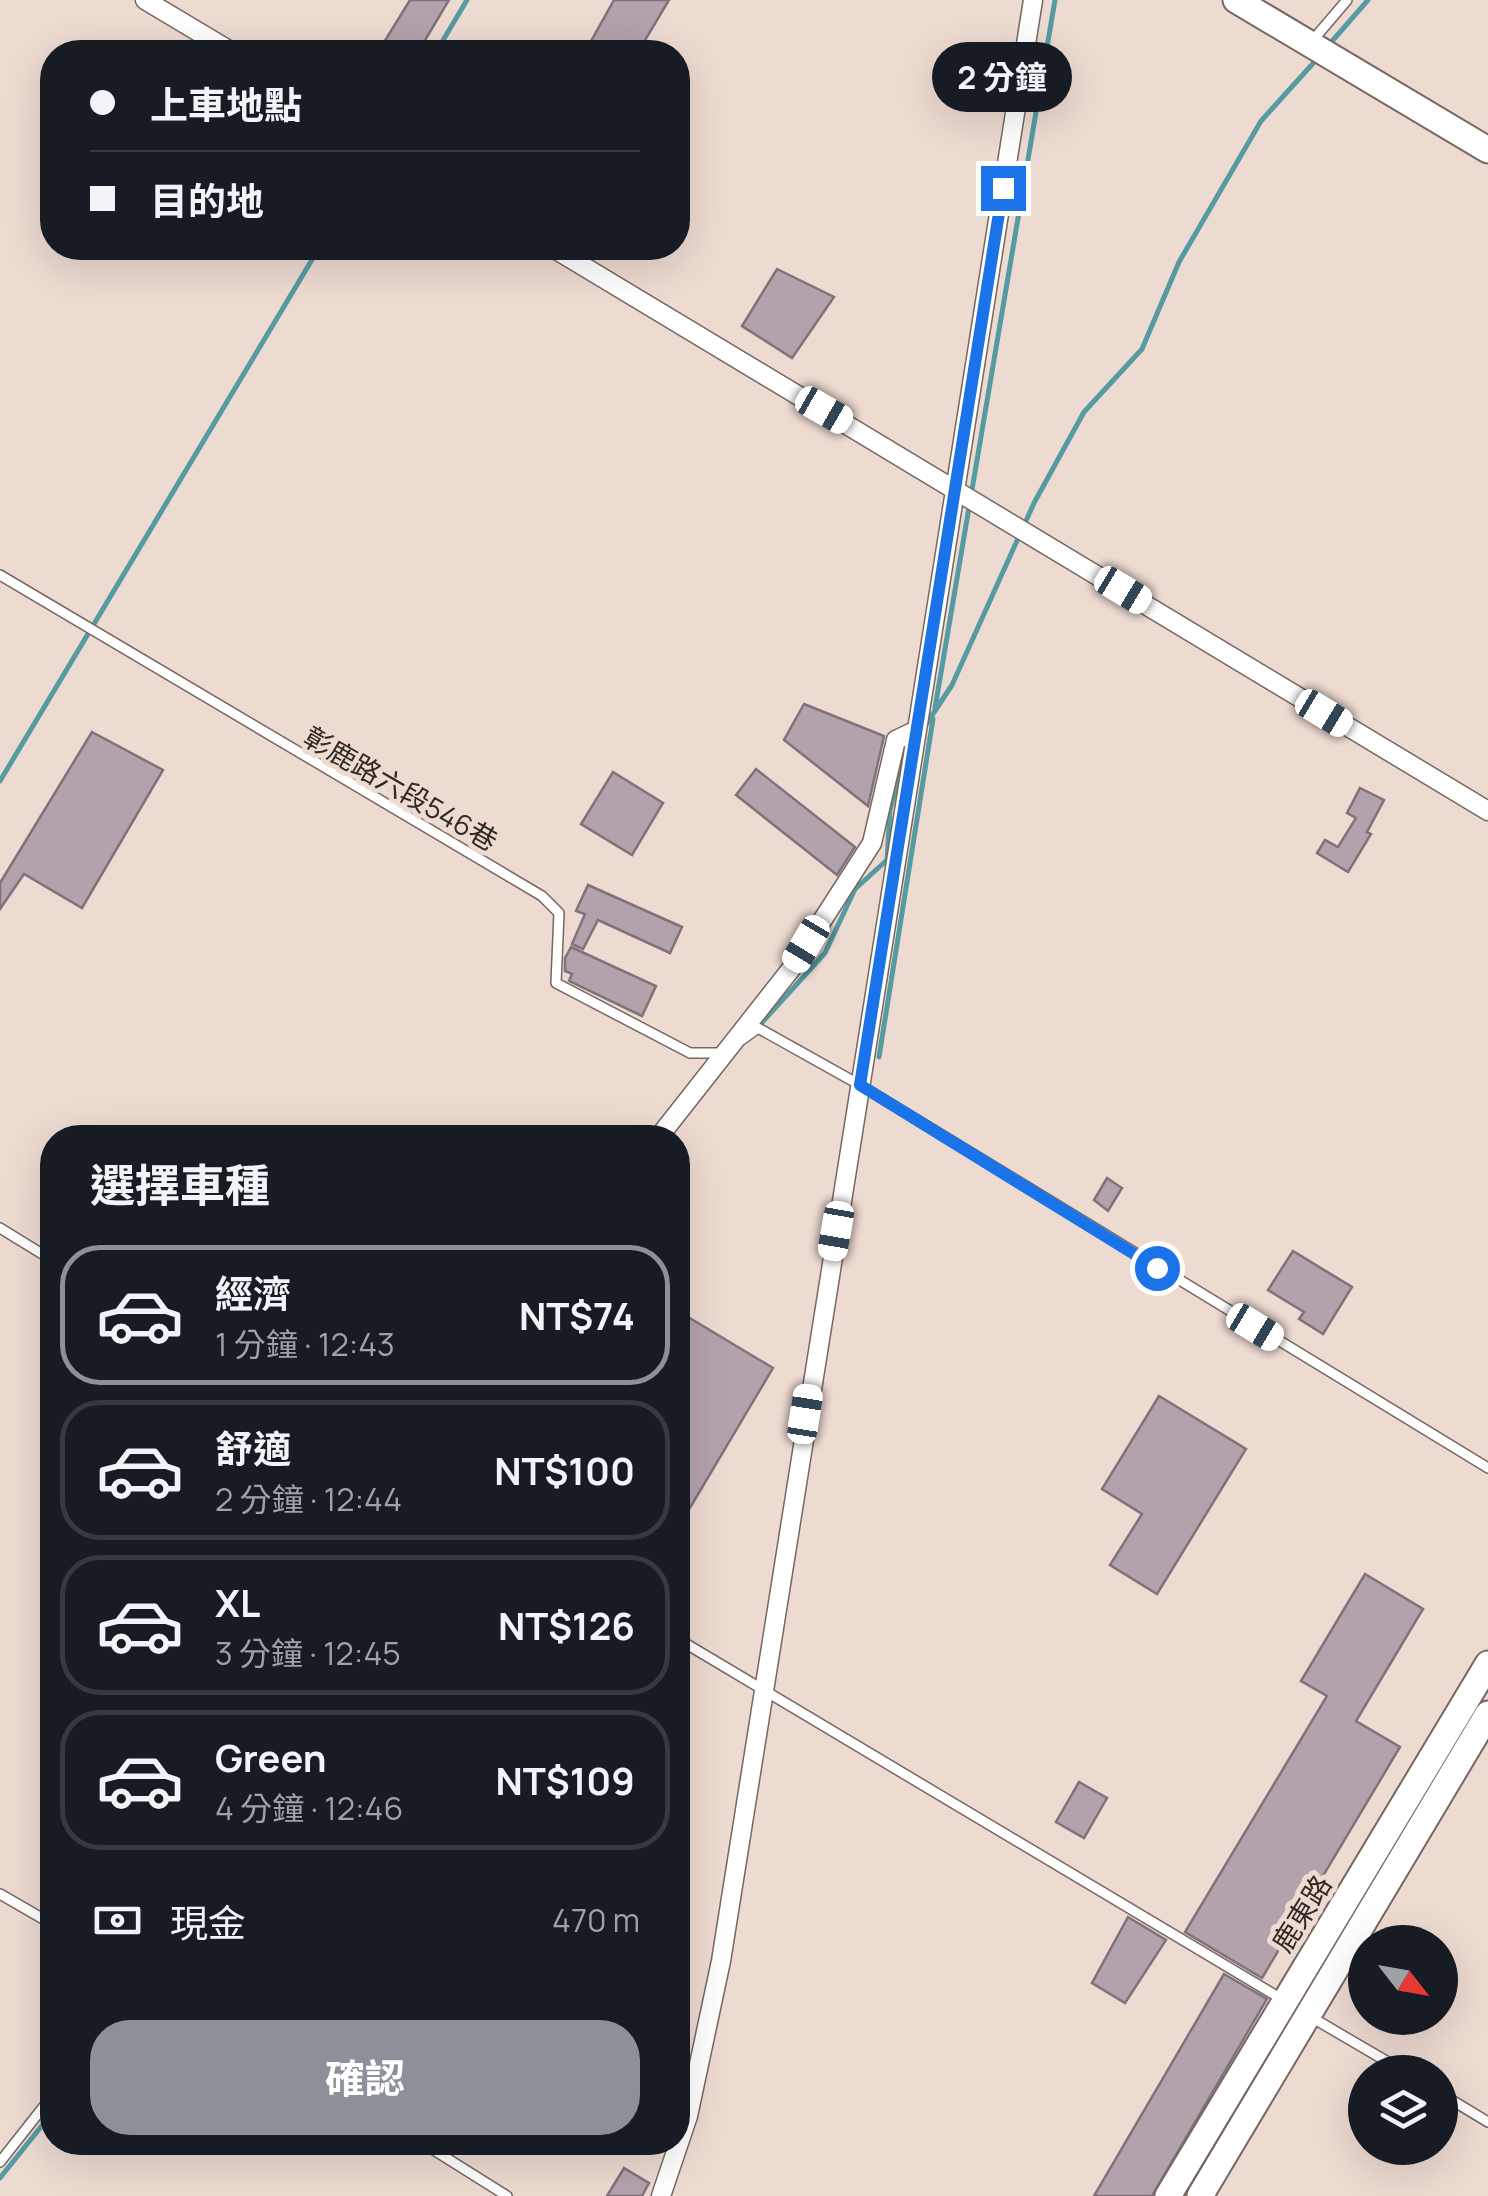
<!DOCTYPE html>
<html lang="zh-TW">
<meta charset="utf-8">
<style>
:root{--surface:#171b24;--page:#242831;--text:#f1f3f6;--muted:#9ea1a6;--line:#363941;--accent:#8c9099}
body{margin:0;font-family:Manrope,"Noto Sans TC",sans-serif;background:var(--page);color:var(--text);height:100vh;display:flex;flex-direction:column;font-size:38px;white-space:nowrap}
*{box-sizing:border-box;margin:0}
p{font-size:32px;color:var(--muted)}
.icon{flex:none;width:55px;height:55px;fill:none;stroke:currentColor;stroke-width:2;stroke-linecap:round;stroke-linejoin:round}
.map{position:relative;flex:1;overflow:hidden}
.side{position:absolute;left:40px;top:1125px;width:650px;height:1030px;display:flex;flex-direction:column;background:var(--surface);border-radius:40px;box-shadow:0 10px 40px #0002}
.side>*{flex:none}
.hud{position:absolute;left:40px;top:40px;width:650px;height:220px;border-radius:40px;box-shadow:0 10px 40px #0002;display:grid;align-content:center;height:220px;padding:0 50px;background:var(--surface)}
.needle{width:65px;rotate:121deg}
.tools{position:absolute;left:1348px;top:1925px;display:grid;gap:20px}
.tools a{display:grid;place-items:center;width:110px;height:110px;border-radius:50%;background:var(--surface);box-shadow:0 10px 40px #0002;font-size:50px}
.end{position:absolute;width:45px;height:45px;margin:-22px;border:12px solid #1a73e8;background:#fff;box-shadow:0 0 0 5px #fff}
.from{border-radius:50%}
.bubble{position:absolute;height:70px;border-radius:35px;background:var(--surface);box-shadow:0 10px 40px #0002;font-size:32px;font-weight:700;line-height:70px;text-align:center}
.car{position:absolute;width:30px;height:60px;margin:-30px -15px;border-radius:12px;box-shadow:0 0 8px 2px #0007;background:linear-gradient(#fff 24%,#345 0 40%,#fff 0 76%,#345 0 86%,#fff 0)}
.hud b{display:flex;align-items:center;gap:35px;height:95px;font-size:38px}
.hud b+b{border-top:2px solid var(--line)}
.hud i{width:25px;height:25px;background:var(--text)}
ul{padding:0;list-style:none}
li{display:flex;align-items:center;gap:30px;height:140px;margin:0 20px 15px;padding:0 30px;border:5px solid var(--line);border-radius:40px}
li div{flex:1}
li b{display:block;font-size:38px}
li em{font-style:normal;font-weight:700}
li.on{border-color:var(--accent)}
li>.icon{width:90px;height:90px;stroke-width:1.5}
h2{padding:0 50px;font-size:45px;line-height:120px}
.pay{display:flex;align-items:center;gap:25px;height:110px;padding:0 50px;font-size:38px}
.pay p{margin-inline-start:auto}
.cta{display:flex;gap:20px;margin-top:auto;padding:20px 50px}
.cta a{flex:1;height:115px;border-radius:40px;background:var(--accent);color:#fff;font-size:40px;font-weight:700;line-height:115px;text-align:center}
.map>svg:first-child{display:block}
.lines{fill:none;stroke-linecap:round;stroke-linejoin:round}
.stream{stroke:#569ba2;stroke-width:5}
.building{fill:#b2a2ac;stroke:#81717b;stroke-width:2.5}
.lane-casing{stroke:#776760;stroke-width:12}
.street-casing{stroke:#776760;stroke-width:21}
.secondary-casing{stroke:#776760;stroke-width:29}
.lane{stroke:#fff;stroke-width:9}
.street{stroke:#fff;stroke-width:18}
.secondary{stroke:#fff;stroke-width:25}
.route{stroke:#1a73e8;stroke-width:12}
.labels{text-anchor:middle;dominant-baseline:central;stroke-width:10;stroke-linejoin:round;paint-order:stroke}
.street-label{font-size:28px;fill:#302926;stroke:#eddad1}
</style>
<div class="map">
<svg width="1488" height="2196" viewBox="0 0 1488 2196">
<rect width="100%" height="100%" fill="#eddad1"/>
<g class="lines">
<path class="stream" d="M 1327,47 L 1368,0
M 436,52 L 467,0
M 935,708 L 1055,0
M 923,729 L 952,685 L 1034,503 L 1084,412 L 1142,349 L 1179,262 L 1261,121 L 1317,59
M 0,781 L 319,248
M 757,1028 L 825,953 L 855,889 L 887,860 L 890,810 L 906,749
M 879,1057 L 933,719
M 0,2178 L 52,2113"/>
</g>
<path class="building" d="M 410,0 L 449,0 L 418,52 L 378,52 Z
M 614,0 L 669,0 L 638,52 L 585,52 Z
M 777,269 L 834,297 L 792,358 L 742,326 Z
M 804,704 L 884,736 L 868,806 L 784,740 Z
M 92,732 L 163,770 L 82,908 L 24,874 L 0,909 L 0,883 Z
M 756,769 L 855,847 L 837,875 L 736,795 Z
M 613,772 L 663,803 L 632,855 L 581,824 Z
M 1360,788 L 1384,800 L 1367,832 L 1371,834 L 1348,872 L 1317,853 L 1325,840 L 1338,847 L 1356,818 L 1347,813 Z
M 588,885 L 682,927 L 670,953 L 598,920 L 583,949 L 572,944 L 585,914 L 576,911 Z
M 571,947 L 656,986 L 642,1016 L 569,981 L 572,974 L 565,971 L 565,958 Z
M 1107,1178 L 1122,1188 L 1108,1211 L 1094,1200 Z
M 1293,1251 L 1352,1287 L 1323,1334 L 1299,1319 L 1304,1312 L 1268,1290 Z
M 678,1311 L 773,1368 L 678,1528 Z
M 1159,1396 L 1246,1449 L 1157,1594 L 1110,1565 L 1142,1514 L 1102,1489 Z
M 1365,1574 L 1423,1609 L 1356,1721 L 1400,1747 L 1262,1978 L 1185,1932 L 1327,1696 L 1301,1681 Z
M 1079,1782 L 1107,1798 L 1084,1838 L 1056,1822 Z
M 1128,1917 L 1166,1940 L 1125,2003 L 1092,1983 Z
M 1224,1974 L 1267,1999 L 1152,2196 L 1094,2196 Z
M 624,2168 L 649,2183 L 642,2196 L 607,2196 Z"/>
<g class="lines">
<defs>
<path id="lane" d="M 1313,40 L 1347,0
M 0,575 L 542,896 L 559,913 L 556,983 L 690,1053 L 721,1053
M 743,1039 L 758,1028 L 860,1085 L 1488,1468
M 0,1228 L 52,1260
M 678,1639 L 1285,2001
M 0,1894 L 52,1924
M 1311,2017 L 1405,2072
M 1440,2093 L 1488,2122
M 421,2142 L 507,2196
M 0,2162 L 52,2096"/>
<path id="street" d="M 145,0 L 232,52
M 553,248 L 1488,811
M 658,1138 L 791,969 L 872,843 L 896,740 L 917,730 L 1033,0
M 661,2196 L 688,2116 L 721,1961 L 917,730"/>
<path id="secondary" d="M 1236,0 L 1488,150
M 1168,2196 L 1488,1664
M 1200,2196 L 1488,1714"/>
</defs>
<use href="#lane" class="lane-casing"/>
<use href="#street" class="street-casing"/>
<use href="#secondary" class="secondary-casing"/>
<use href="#lane" class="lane"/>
<use href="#street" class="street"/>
<use href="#secondary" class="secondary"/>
</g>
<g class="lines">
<path class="route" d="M 1003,188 L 860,1085 L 1157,1268"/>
</g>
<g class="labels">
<g class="street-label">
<text transform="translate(401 788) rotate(30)">彰鹿路六段546巷</text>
<text transform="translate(1301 1913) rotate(-58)">鹿東路</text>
</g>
</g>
</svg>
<div class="tools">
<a><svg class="needle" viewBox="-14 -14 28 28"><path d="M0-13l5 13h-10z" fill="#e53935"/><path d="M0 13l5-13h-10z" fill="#9ea1a6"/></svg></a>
<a><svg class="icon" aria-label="layers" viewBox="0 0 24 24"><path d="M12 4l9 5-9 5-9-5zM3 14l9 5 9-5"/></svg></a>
</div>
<i class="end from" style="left:1157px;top:1268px"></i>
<i class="end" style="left:1003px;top:188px"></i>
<div class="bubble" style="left:932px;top:42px;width:140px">2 分鐘</div>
<i class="car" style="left:824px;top:410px;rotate:120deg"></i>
<i class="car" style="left:1123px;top:590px;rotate:121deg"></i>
<i class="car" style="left:1324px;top:713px;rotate:121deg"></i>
<i class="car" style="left:806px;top:944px;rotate:211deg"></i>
<i class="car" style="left:836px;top:1231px;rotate:190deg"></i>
<i class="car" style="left:1255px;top:1327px;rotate:121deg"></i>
<i class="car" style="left:805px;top:1414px;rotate:9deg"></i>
<div class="hud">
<b><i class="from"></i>上車地點</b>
<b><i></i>目的地</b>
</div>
<section class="side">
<h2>選擇車種</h2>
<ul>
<li class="on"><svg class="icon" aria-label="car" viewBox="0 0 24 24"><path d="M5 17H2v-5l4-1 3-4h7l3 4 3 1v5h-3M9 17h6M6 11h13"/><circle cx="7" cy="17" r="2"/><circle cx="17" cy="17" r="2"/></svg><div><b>經濟</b><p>1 分鐘 · 12:43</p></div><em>NT$74</em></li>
<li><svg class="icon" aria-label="car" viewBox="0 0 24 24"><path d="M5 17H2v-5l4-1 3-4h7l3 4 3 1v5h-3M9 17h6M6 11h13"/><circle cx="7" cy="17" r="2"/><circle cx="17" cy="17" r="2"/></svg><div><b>舒適</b><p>2 分鐘 · 12:44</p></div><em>NT$100</em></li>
<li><svg class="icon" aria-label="car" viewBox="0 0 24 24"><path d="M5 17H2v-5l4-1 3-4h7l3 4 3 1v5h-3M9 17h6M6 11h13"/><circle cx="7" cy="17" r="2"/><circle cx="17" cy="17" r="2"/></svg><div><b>XL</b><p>3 分鐘 · 12:45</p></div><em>NT$126</em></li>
<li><svg class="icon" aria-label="car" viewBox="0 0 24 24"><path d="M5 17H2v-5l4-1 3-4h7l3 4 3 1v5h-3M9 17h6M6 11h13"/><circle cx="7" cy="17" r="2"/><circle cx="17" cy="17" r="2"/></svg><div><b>Green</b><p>4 分鐘 · 12:46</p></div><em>NT$109</em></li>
</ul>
<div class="pay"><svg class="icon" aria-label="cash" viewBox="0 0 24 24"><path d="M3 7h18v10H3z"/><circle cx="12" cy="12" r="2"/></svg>現金<p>470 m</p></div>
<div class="cta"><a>確認</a></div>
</section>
</div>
